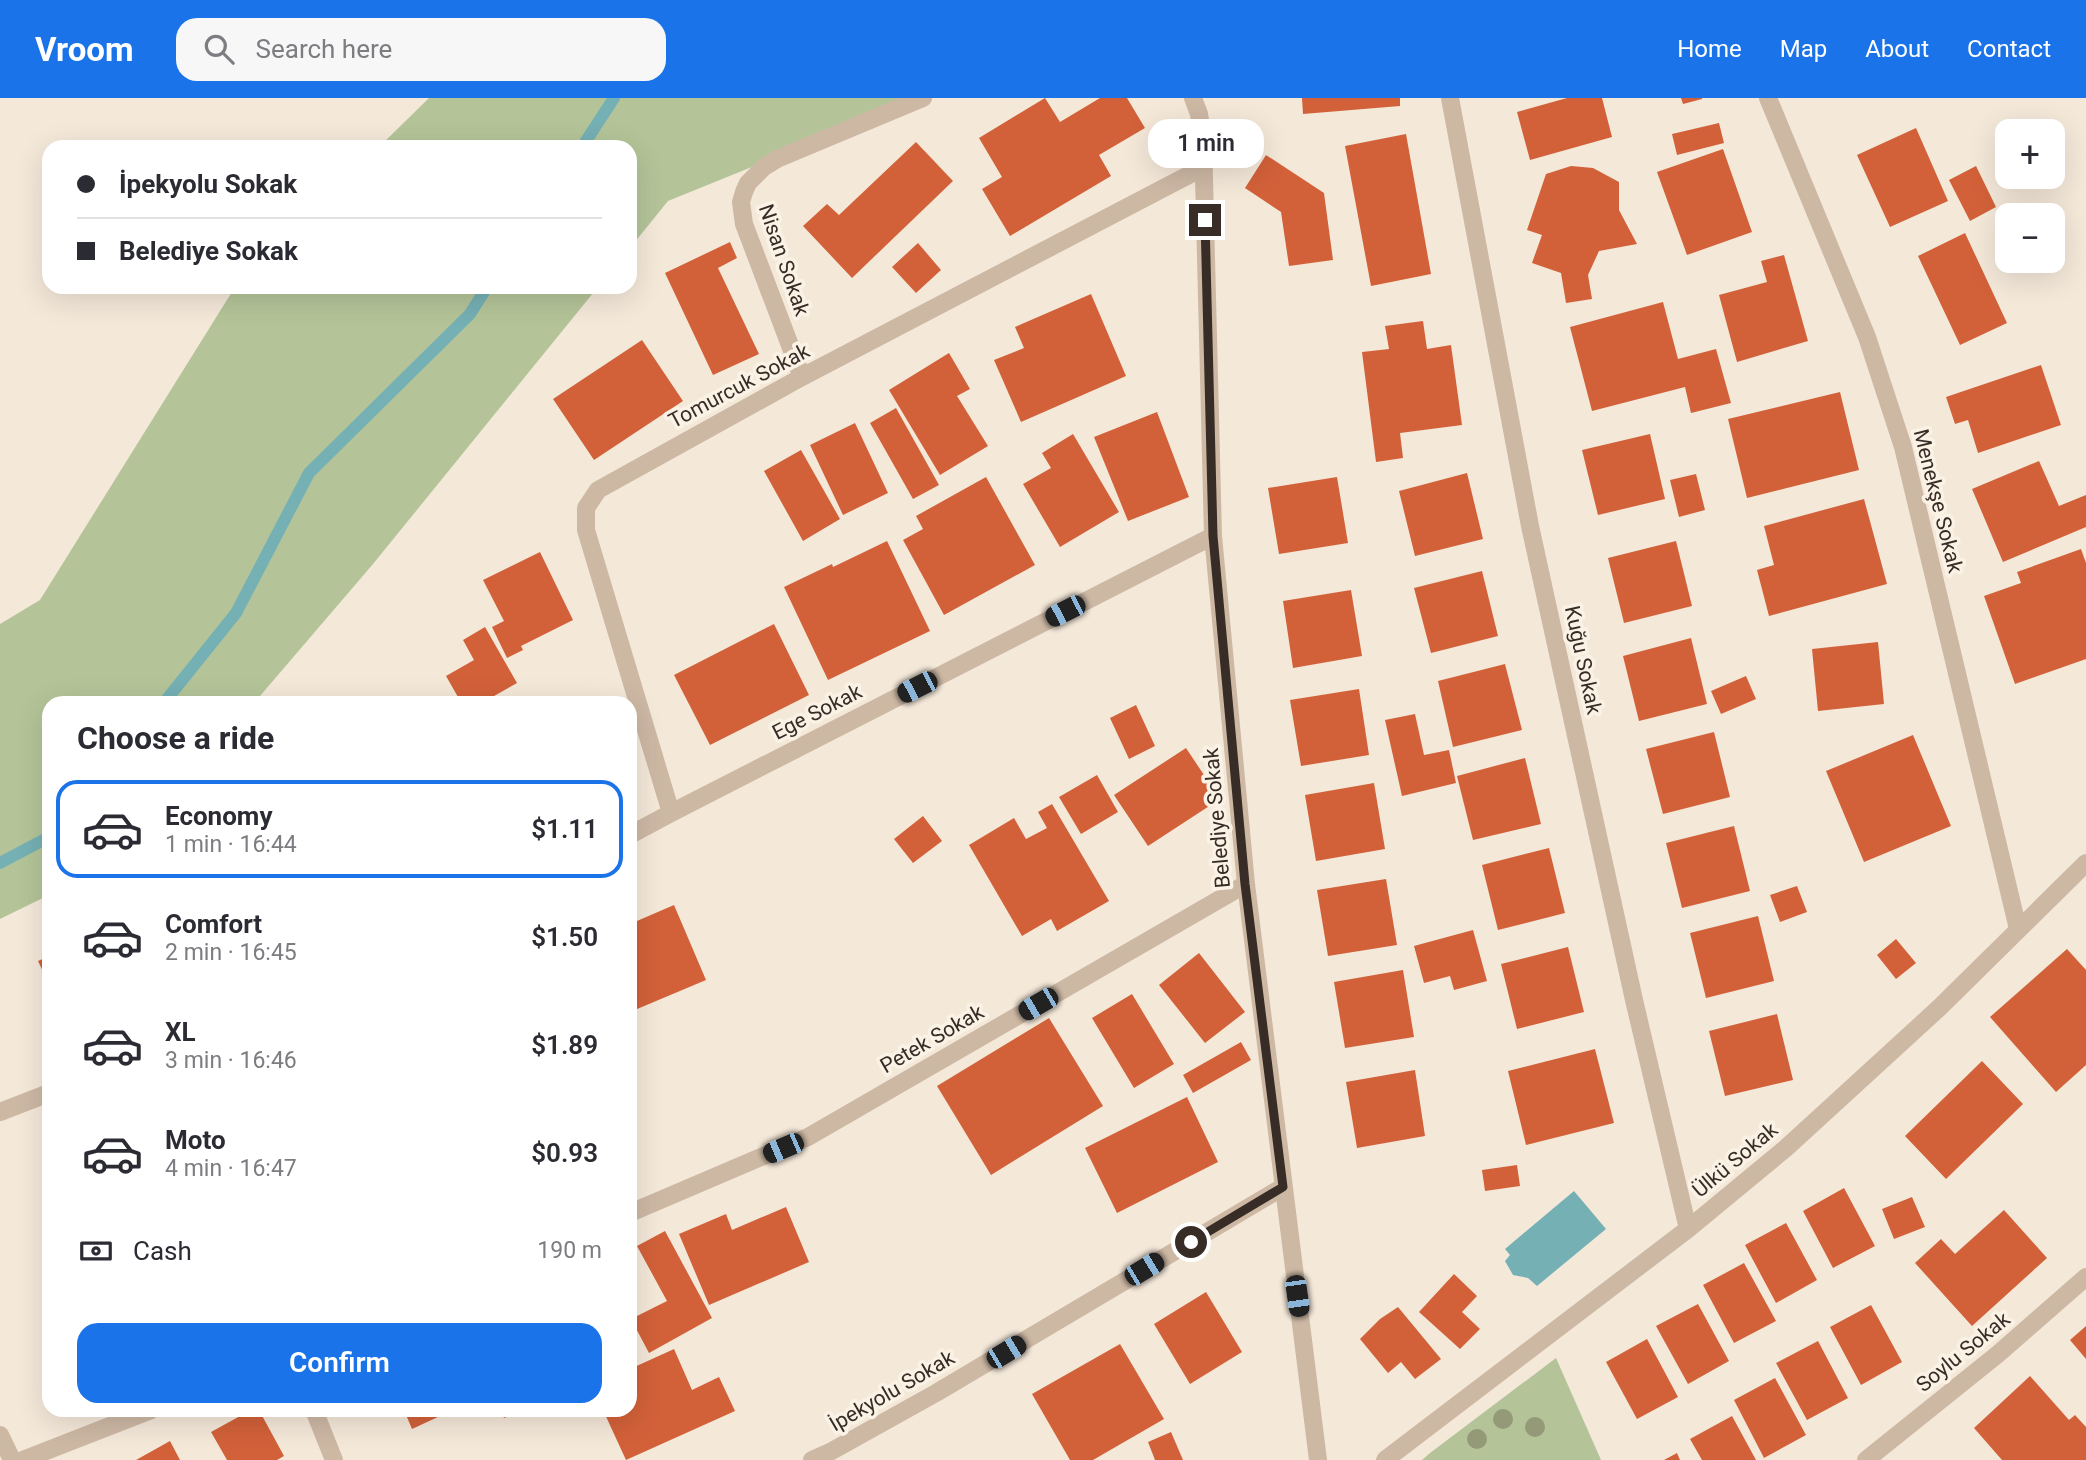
<!DOCTYPE html>
<meta charset="utf-8">
<style>
:root{--surface:#fff;--page:#f7f7f7;--text:#2b2b33;--muted:#7c7c81;--line:#e1e1e2;--accent:#1a73e8}
body{margin:0;font-family:Roboto,sans-serif;background:var(--page);color:var(--text);height:100vh;display:flex;flex-direction:column;font-size:26px;white-space:nowrap}
*{box-sizing:border-box;margin:0}
p{font-size:23px;color:var(--muted)}
.icon{flex:none;width:38px;height:38px;fill:none;stroke:currentColor;stroke-width:2;stroke-linecap:round;stroke-linejoin:round}
.map{position:relative;flex:1;overflow:hidden}
.panel{position:absolute;left:42px;top:598px;width:595px;height:721px;display:flex;flex-direction:column;background:var(--surface);border-radius:21px;box-shadow:0 7px 28px #0002}
.panel>*{flex:none}
.top-card{position:absolute;left:42px;top:42px;width:595px;height:154px;border-radius:21px;box-shadow:0 7px 28px #0002;display:grid;align-content:center;height:154px;padding:0 35px;background:var(--surface)}
.fabs{position:absolute;left:1995px;top:21px;display:grid;gap:14px}
.fabs a{display:grid;place-items:center;width:70px;height:70px;border-radius:14px;background:var(--surface);box-shadow:0 7px 28px #0002;font-size:35px}
.end{position:absolute;width:32px;height:32px;margin:-16px;border:9px solid #382c26;background:#fff;box-shadow:0 0 0 4px #fff}
.from{border-radius:50%}
.bubble{position:absolute;height:49px;border-radius:21px;background:var(--surface);box-shadow:0 7px 28px #0002;font-size:23px;font-weight:600;line-height:49px;text-align:center}
.car{position:absolute;width:21px;height:42px;margin:-21px -10px;border-radius:9px;box-shadow:0 0 5px 2px #0007;background:linear-gradient(#222 24%,#8ab4d8 0 40%,#222 0 76%,#8ab4d8 0 86%,#222 0)}
.top-card b{display:flex;align-items:center;gap:24px;height:66px;font-size:26px}
.top-card b+b{border-top:2px solid var(--line)}
.top-card i{width:18px;height:18px;background:var(--text)}
ul{padding:0;list-style:none}
li{display:flex;align-items:center;gap:21px;height:98px;margin:0 14px 10px;padding:0 21px;border:4px solid transparent;border-radius:21px}
li div{flex:1}
li b{display:block;font-size:26px}
li em{font-style:normal;font-weight:600}
li.active{border-color:var(--accent)}
li>.icon{width:63px;height:63px;stroke-width:1.5}
h2{padding:0 35px;font-size:32px;line-height:84px}
.pay{display:flex;align-items:center;gap:18px;height:77px;padding:0 35px;font-size:26px}
.pay p{margin-inline-start:auto}
.primary-button{display:flex;gap:14px;margin-top:auto;padding:14px 35px}
.primary-button a{flex:1;height:80px;border-radius:21px;background:var(--accent);color:#fff;font-size:28px;font-weight:600;line-height:80px;text-align:center}
header{display:flex;align-items:center;gap:42px;box-sizing:border-box;height:98px;padding:0 35px;background:var(--accent);color:#fff}
header strong{font-size:33px}
nav{display:flex;gap:38px;margin-inline-start:auto;font-size:24px}
.search{width:490px;height:63px;background:var(--page);display:flex;align-items:center;gap:18px;box-sizing:border-box;padding:0 24px;border-radius:21px;color:var(--muted);font-size:26px}
.map>svg:first-child{display:block}
.green{fill:#b4c498}
.water{fill:#75b0b4}
.lines{fill:none;stroke-linecap:round;stroke-linejoin:round}
.stream{stroke:#75b0b4;stroke-width:12}
.building{fill:#d26139}
.minor{stroke:#cdb8a4;stroke-width:18}
.tree{fill:#949977}
.route{stroke:#382c26;stroke-width:9}
.labels{text-anchor:middle;dominant-baseline:central;stroke-width:7;stroke-linejoin:round;paint-order:stroke}
.street-label{font-size:21px;fill:#382c26;stroke:#fbf2e6}
</style>
<header>
<strong>Vroom</strong>
<div class="search"><svg class="icon" aria-label="search" viewBox="0 0 24 24"><circle cx="10" cy="10" r="6"/><path d="M15 15l6 6"/></svg>Search here</div>
<nav><a>Home</a><a>Map</a><a>About</a><a>Contact</a></nav>
</header>
<div class="map">
<svg width="2086" height="1362" viewBox="0 0 2086 1362">
<rect width="100%" height="100%" fill="#f4e8d9"/>
<path class="green" d="M 429,0 L 921,0 L 668,103 L 630,150 L 630,49 L 379,49 Z
M 235,189 L 598,189 L 373,466 L 254,605 L 49,606 L 49,797 L 0,821 L 0,526 L 40,502 Z
M 1556,1260 L 1601,1362 L 1422,1362 L 1430,1355 Z"/>
<path class="water" d="M 1574,1093 L 1606,1131 L 1537,1188 L 1528,1180 L 1513,1177 L 1505,1163 L 1510,1157 L 1505,1151 Z"/>
<g class="lines">
<path class="stream" d="M 582,49 L 614,0
M 163,606 L 236,515 L 309,375 L 470,216 L 487,189
M 0,765 L 49,739"/>
</g>
<path class="building" d="M 1045,0 L 1060,24 L 1100,0 L 1127,0 L 1145,30 L 1099,57 L 1111,78 L 1010,138 L 982,91 L 1002,79 L 979,40 Z
M 1302,0 L 1400,0 L 1400,8 L 1303,16 Z
M 1567,0 L 1602,0 L 1612,39 L 1530,62 L 1517,14 Z
M 1681,0 L 1702,0 L 1702,1 L 1683,6 Z
M 1719,25 L 1724,45 L 1677,57 L 1672,36 Z
M 1916,30 L 1948,103 L 1890,129 L 1857,57 Z
M 1406,36 L 1431,176 L 1371,188 L 1345,48 Z
M 916,44 L 953,83 L 852,180 L 803,128 L 827,106 L 839,117 Z
M 1723,51 L 1752,134 L 1687,157 L 1657,74 Z
M 1266,57 L 1324,95 L 1333,162 L 1289,168 L 1281,114 L 1245,90 Z
M 1571,68 L 1593,70 L 1619,84 L 1619,112 L 1637,146 L 1599,153 L 1588,177 L 1592,201 L 1566,205 L 1561,175 L 1532,165 L 1542,137 L 1527,132 L 1546,76 Z
M 1976,68 L 1996,109 L 1970,123 L 1949,82 Z
M 1965,135 L 2007,225 L 1960,247 L 1918,158 Z
M 730,144 L 737,160 L 718,170 L 759,256 L 713,277 L 665,175 Z
M 918,145 L 941,172 L 916,195 L 892,169 Z
M 1784,157 L 1808,243 L 1737,264 L 1719,197 L 1767,184 L 1761,163 Z
M 1091,196 L 1126,278 L 1021,324 L 994,262 L 1024,250 L 1015,229 Z
M 1663,204 L 1678,261 L 1716,251 L 1731,305 L 1691,315 L 1685,289 L 1592,313 L 1570,229 Z
M 1423,223 L 1427,251 L 1451,247 L 1462,327 L 1400,335 L 1403,360 L 1376,364 L 1362,254 L 1389,251 L 1385,228 Z
M 642,242 L 683,303 L 594,362 L 553,301 Z
M 949,255 L 970,291 L 957,298 L 988,348 L 940,377 L 889,292 Z
M 2041,267 L 2061,327 L 1978,355 L 1968,322 L 1955,326 L 1946,299 Z
M 1840,294 L 1859,372 L 1747,400 L 1728,321 Z
M 896,310 L 939,387 L 913,401 L 870,325 Z
M 1157,314 L 1189,399 L 1128,423 L 1094,339 Z
M 855,325 L 888,395 L 843,417 L 810,347 Z
M 1073,336 L 1119,414 L 1060,449 L 1023,386 L 1051,370 L 1042,355 Z
M 1650,336 L 1665,401 L 1598,417 L 1582,352 Z
M 801,352 L 840,421 L 803,443 L 764,373 Z
M 2039,363 L 2059,408 L 2086,397 L 2086,429 L 2003,464 L 1972,391 Z
M 1467,375 L 1483,441 L 1415,458 L 1399,393 Z
M 1696,376 L 1705,412 L 1679,419 L 1670,382 Z
M 986,379 L 1035,467 L 944,517 L 903,442 L 923,431 L 916,418 Z
M 1337,379 L 1348,445 L 1279,456 L 1268,390 Z
M 1864,401 L 1887,486 L 1769,518 L 1757,472 L 1774,467 L 1764,428 Z
M 887,443 L 930,533 L 828,582 L 784,489 L 832,466 L 833,469 Z
M 1676,443 L 1692,508 L 1624,525 L 1608,460 Z
M 2081,451 L 2086,465 L 2086,561 L 2015,586 L 1984,498 L 2021,485 L 2017,474 Z
M 540,454 L 573,522 L 521,548 L 523,552 L 507,560 L 492,529 L 504,523 L 483,482 Z
M 1482,473 L 1498,538 L 1431,555 L 1414,490 Z
M 1351,492 L 1362,558 L 1293,570 L 1283,503 Z
M 774,526 L 809,597 L 710,647 L 674,577 Z
M 485,529 L 517,585 L 480,606 L 462,606 L 446,578 L 474,562 L 463,542 Z
M 1691,540 L 1707,606 L 1639,623 L 1623,558 Z
M 1878,544 L 1884,606 L 1818,613 L 1812,551 Z
M 1505,566 L 1522,632 L 1453,649 L 1438,583 Z
M 1746,578 L 1756,601 L 1721,616 L 1711,593 Z
M 1359,591 L 1369,657 L 1301,668 L 1290,602 Z
M 1136,607 L 1155,648 L 1129,661 L 1110,620 Z
M 1415,616 L 1424,657 L 1449,652 L 1456,685 L 1402,698 L 1385,622 Z
M 1714,634 L 1730,699 L 1663,716 L 1646,651 Z
M 1913,637 L 1951,728 L 1864,764 L 1826,673 Z
M 1186,650 L 1220,701 L 1148,748 L 1114,697 Z
M 1525,660 L 1541,726 L 1473,742 L 1457,678 Z
M 1097,677 L 1118,714 L 1081,736 L 1059,699 Z
M 1374,685 L 1385,751 L 1316,763 L 1305,697 Z
M 1052,706 L 1109,803 L 1057,833 L 1051,821 L 1022,838 L 969,747 L 1014,720 L 1026,741 L 1047,730 L 1038,714 Z
M 923,718 L 942,743 L 913,765 L 894,741 Z
M 1734,728 L 1750,793 L 1682,810 L 1666,745 Z
M 1549,750 L 1565,815 L 1498,832 L 1482,767 Z
M 1386,781 L 1397,847 L 1328,858 L 1317,792 Z
M 1797,788 L 1807,814 L 1780,824 L 1770,797 Z
M 674,807 L 706,882 L 630,914 L 630,826 Z
M 1758,818 L 1774,883 L 1706,900 L 1690,835 Z
M 1473,832 L 1487,883 L 1454,892 L 1450,878 L 1424,885 L 1414,848 Z
M 1896,841 L 1916,865 L 1896,881 L 1877,857 Z
M 1568,849 L 1584,914 L 1517,931 L 1501,866 Z
M 2067,851 L 2086,872 L 2086,967 L 2056,994 L 1990,919 Z
M 1199,855 L 1245,914 L 1205,945 L 1159,887 Z
M 49,858 L 49,886 L 38,863 Z
M 1403,872 L 1414,939 L 1345,950 L 1334,884 Z
M 1132,896 L 1174,966 L 1134,990 L 1092,920 Z
M 1777,916 L 1793,982 L 1725,998 L 1709,933 Z
M 1049,920 L 1103,1008 L 991,1077 L 937,988 Z
M 1241,944 L 1251,962 L 1193,995 L 1183,977 Z
M 1595,951 L 1614,1025 L 1526,1047 L 1508,973 Z
M 1982,963 L 2023,1006 L 1946,1081 L 1905,1038 Z
M 1415,972 L 1425,1038 L 1357,1050 L 1346,984 Z
M 1187,999 L 1218,1064 L 1117,1115 L 1085,1050 Z
M 1517,1067 L 1520,1088 L 1485,1093 L 1482,1072 Z
M 1844,1090 L 1875,1148 L 1833,1170 L 1803,1113 Z
M 1912,1099 L 1925,1129 L 1894,1141 L 1882,1111 Z
M 786,1109 L 809,1164 L 709,1207 L 679,1136 L 726,1116 L 732,1132 Z
M 2004,1112 L 2047,1160 L 1972,1228 L 1915,1165 L 1941,1141 L 1955,1156 Z
M 1786,1125 L 1817,1182 L 1776,1205 L 1745,1147 Z
M 665,1133 L 712,1220 L 649,1255 L 631,1221 L 667,1203 L 637,1148 Z
M 1744,1165 L 1776,1223 L 1734,1245 L 1703,1187 Z
M 1454,1176 L 1477,1198 L 1462,1214 L 1480,1231 L 1460,1251 L 1419,1214 Z
M 1206,1194 L 1242,1254 L 1190,1286 L 1154,1226 Z
M 1698,1206 L 1729,1263 L 1688,1286 L 1656,1228 Z
M 1871,1207 L 1902,1264 L 1861,1287 L 1830,1229 Z
M 1398,1209 L 1441,1261 L 1415,1281 L 1401,1264 L 1388,1275 L 1360,1241 L 1380,1221 Z
M 2086,1228 L 2086,1261 L 2070,1242 Z
M 1647,1241 L 1678,1299 L 1637,1321 L 1606,1264 Z
M 1818,1243 L 1848,1300 L 1807,1322 L 1776,1265 Z
M 1120,1246 L 1164,1321 L 1093,1362 L 1070,1362 L 1032,1296 Z
M 674,1251 L 692,1292 L 719,1279 L 735,1313 L 626,1362 L 603,1312 L 630,1312 L 630,1271 Z
M 2030,1278 L 2069,1322 L 2075,1317 L 2086,1329 L 2086,1362 L 2002,1362 L 1974,1330 Z
M 1775,1280 L 1806,1337 L 1764,1360 L 1734,1302 Z
M 251,1312 L 259,1312 L 284,1358 L 277,1362 L 227,1362 L 211,1334 Z
M 404,1312 L 453,1312 L 412,1331 Z
M 501,1312 L 522,1312 L 504,1320 Z
M 1732,1318 L 1756,1362 L 1702,1362 L 1690,1341 Z
M 1171,1334 L 1183,1362 L 1155,1362 L 1148,1344 Z
M 170,1343 L 180,1362 L 136,1362 Z
M 1677,1355 L 1680,1362 L 1664,1362 Z"/>
<g class="lines">
<path class="minor" d="M 1193,0 L 1199,16 L 1203,40 L 1213,438 L 1246,786 L 1318,1362
M 1450,0 L 1530,428 L 1634,902 L 1688,1131
M 1768,0 L 1867,239 L 1903,349 L 2018,831
M 802,279 L 744,126 L 741,104 L 744,94 L 748,85 L 764,69 L 777,61 L 923,0
M 671,715 L 586,432 L 586,410 L 598,392 L 802,279 L 1204,69
M 630,737 L 671,715 L 1213,438
M 0,1014 L 49,995
M 630,1115 L 808,1039 L 1246,786
M 314,1312 L 334,1362
M 0,1337 L 12,1362
M 23,1362 L 151,1312
M 812,1362 L 830,1354 L 936,1295 L 1283,1089
M 1385,1362 L 1688,1131 L 1786,1050 L 1939,910 L 2086,765
M 1866,1362 L 1998,1256 L 2086,1179"/>
</g>
<g class="tree">
<circle cx="1503" cy="1321" r="10"/>
<circle cx="1535" cy="1329" r="10"/>
<circle cx="1477" cy="1341" r="10"/>
</g>
<g class="lines">
<path class="route" d="M 1191,1144 L 1283,1089 L 1245,786 L 1213,438 L 1205,122"/>
</g>
<g class="labels">
<g class="street-label">
<text transform="translate(784 162) rotate(71)">Nisan Sokak</text>
<text transform="translate(739 288) rotate(-28)">Tomurcuk Sokak</text>
<text transform="translate(1938 403) rotate(76)">Menekşe Sokak</text>
<text transform="translate(1583 562) rotate(78)">Kuğu Sokak</text>
<text transform="translate(817 614) rotate(-27)">Ege Sokak</text>
<text transform="translate(1217 720) rotate(-95)">Belediye Sokak</text>
<text transform="translate(932 941) rotate(-30)">Petek Sokak</text>
<text transform="translate(1735 1062) rotate(-40)">Ülkü Sokak</text>
<text transform="translate(1963 1254) rotate(-39)">Soylu Sokak</text>
<text transform="translate(892 1293) rotate(-30)">İpekyolu Sokak</text>
</g>
</g>
</svg>
<div class="fabs">
<a>+</a>
<a>−</a>
</div>
<i class="end from" style="left:1191px;top:1144px"></i>
<i class="end" style="left:1205px;top:122px"></i>
<div class="bubble" style="left:1148px;top:21px;width:116px">1 min</div>
<i class="car" style="left:1065px;top:513px;rotate:243deg"></i>
<i class="car" style="left:917px;top:589px;rotate:243deg"></i>
<i class="car" style="left:1038px;top:906px;rotate:240deg"></i>
<i class="car" style="left:783px;top:1050px;rotate:247deg"></i>
<i class="car" style="left:1144px;top:1171px;rotate:59deg"></i>
<i class="car" style="left:1297px;top:1198px;rotate:172deg"></i>
<i class="car" style="left:1006px;top:1254px;rotate:59deg"></i>
<div class="top-card">
<b><i class="from"></i>İpekyolu Sokak</b>
<b><i></i>Belediye Sokak</b>
</div>
<section class="panel">
<h2>Choose a ride</h2>
<ul>
<li class="active"><svg class="icon" aria-label="car" viewBox="0 0 24 24"><path d="M5 17H2v-5l4-1 3-4h7l3 4 3 1v5h-3M9 17h6M6 11h13"/><circle cx="7" cy="17" r="2"/><circle cx="17" cy="17" r="2"/></svg><div><b>Economy</b><p>1 min · 16:44</p></div><em>$1.11</em></li>
<li><svg class="icon" aria-label="car" viewBox="0 0 24 24"><path d="M5 17H2v-5l4-1 3-4h7l3 4 3 1v5h-3M9 17h6M6 11h13"/><circle cx="7" cy="17" r="2"/><circle cx="17" cy="17" r="2"/></svg><div><b>Comfort</b><p>2 min · 16:45</p></div><em>$1.50</em></li>
<li><svg class="icon" aria-label="car" viewBox="0 0 24 24"><path d="M5 17H2v-5l4-1 3-4h7l3 4 3 1v5h-3M9 17h6M6 11h13"/><circle cx="7" cy="17" r="2"/><circle cx="17" cy="17" r="2"/></svg><div><b>XL</b><p>3 min · 16:46</p></div><em>$1.89</em></li>
<li><svg class="icon" aria-label="car" viewBox="0 0 24 24"><path d="M5 17H2v-5l4-1 3-4h7l3 4 3 1v5h-3M9 17h6M6 11h13"/><circle cx="7" cy="17" r="2"/><circle cx="17" cy="17" r="2"/></svg><div><b>Moto</b><p>4 min · 16:47</p></div><em>$0.93</em></li>
</ul>
<div class="pay"><svg class="icon" aria-label="cash" viewBox="0 0 24 24"><path d="M3 7h18v10H3z"/><circle cx="12" cy="12" r="2"/></svg>Cash<p>190 m</p></div>
<div class="primary-button"><a>Confirm</a></div>
</section>
</div>
